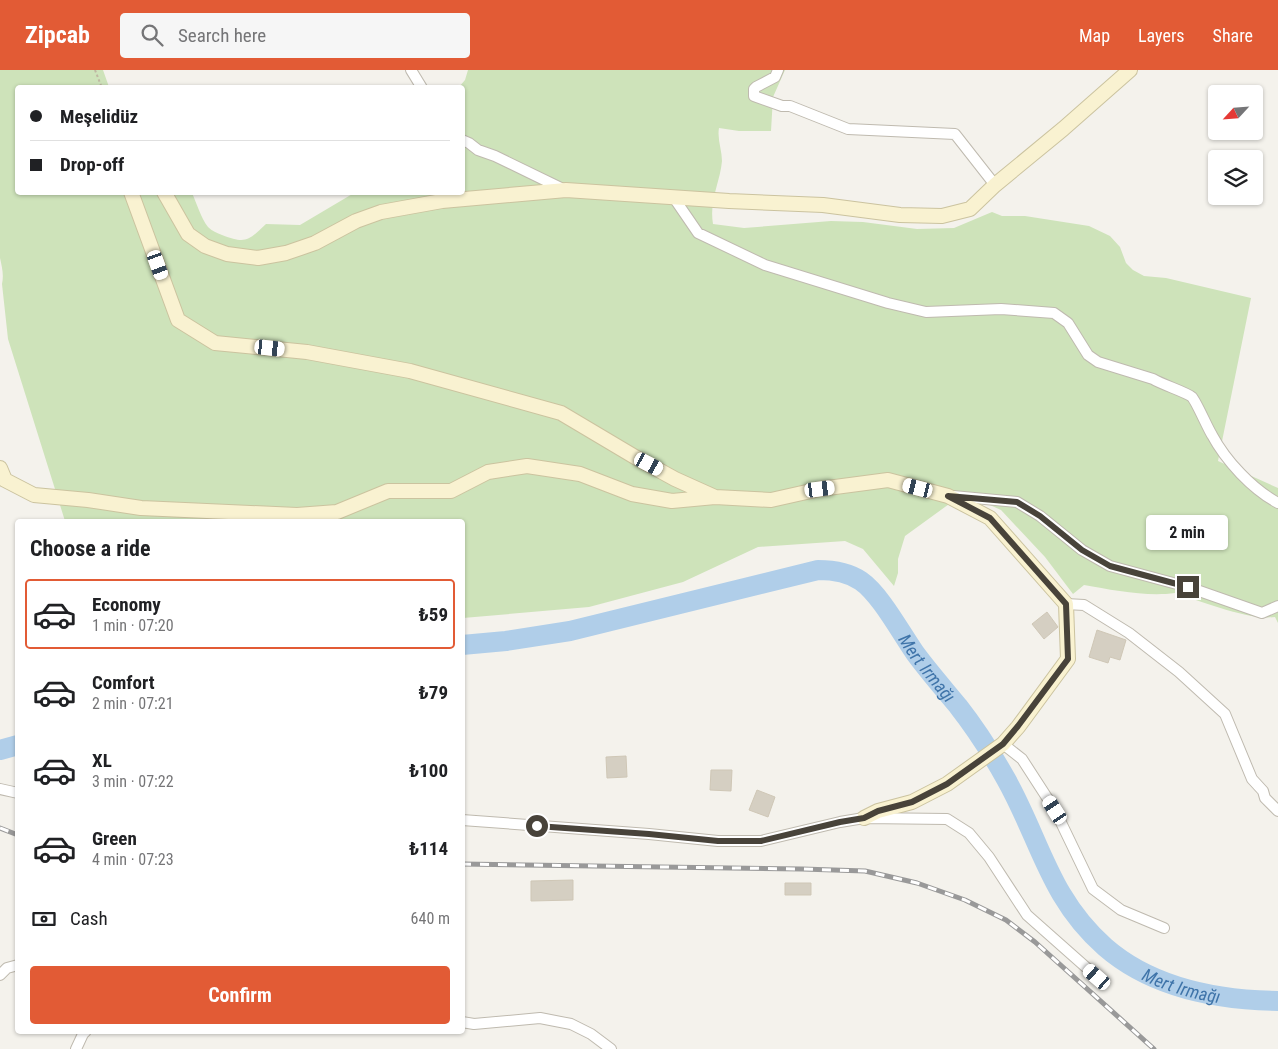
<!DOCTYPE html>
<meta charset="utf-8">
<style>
:root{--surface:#fff;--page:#f6f6f6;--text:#202124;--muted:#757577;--line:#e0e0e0;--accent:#e25b35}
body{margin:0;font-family:"Roboto Condensed",sans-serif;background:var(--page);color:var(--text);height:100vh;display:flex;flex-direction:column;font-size:19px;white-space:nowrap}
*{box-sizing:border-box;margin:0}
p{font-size:16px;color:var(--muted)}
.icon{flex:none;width:28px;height:28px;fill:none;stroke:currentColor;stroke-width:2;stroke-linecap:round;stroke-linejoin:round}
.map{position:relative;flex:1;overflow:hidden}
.sheet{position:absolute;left:15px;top:449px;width:450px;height:515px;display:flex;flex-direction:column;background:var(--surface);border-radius:5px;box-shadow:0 1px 4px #0004}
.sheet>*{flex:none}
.banner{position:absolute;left:15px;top:15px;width:450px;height:110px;border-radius:5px;box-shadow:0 1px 4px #0004;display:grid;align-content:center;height:110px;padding:0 15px;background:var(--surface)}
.needle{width:32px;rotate:244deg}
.fabs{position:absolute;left:1208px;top:15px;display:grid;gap:10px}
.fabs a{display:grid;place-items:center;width:55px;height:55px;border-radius:5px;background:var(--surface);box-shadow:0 1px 4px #0004;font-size:25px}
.end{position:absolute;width:22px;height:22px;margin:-11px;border:6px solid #48433a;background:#fff;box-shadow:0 0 0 2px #fff}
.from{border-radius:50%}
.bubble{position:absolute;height:35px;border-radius:5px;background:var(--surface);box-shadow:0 1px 4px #0004;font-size:16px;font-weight:700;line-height:35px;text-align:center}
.car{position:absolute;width:15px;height:30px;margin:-15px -8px;border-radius:6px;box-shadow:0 0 4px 1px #0007;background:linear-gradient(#fff 24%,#345 0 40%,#fff 0 76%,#345 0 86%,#fff 0)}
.banner b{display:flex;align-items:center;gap:18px;height:48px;font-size:19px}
.banner b+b{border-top:1px solid var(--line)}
.banner i{width:12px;height:12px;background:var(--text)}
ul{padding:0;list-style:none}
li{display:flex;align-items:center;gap:15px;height:70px;margin:0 10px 8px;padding:0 5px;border:2px solid transparent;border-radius:5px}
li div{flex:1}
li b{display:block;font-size:19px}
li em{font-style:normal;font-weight:700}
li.active{border-color:var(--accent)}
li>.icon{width:45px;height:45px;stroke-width:1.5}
h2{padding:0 15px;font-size:22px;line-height:60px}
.pay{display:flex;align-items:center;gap:12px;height:55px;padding:0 15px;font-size:19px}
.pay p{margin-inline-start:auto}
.primary-button{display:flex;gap:10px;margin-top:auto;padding:10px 15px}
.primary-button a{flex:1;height:58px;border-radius:5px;background:var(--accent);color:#fff;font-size:20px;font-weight:700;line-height:58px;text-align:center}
header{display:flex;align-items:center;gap:30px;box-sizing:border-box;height:70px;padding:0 25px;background:var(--accent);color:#fff}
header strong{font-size:24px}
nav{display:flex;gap:28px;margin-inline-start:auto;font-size:18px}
.search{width:350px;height:45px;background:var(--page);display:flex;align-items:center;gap:12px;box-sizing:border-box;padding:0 18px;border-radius:5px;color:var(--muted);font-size:19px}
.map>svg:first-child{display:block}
.green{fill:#cee3ba}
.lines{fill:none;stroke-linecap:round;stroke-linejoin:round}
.river{stroke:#b0cee9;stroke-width:20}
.building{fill:#d5cfc2;stroke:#cfc7b6}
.street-casing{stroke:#bfbaaf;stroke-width:12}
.secondary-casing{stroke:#cbc39f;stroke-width:16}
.path{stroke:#bfb7a2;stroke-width:2;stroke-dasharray:2.5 2.5;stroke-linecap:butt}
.street{stroke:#fff;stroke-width:10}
.secondary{stroke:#f9f2d1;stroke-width:14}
.rail-casing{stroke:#999;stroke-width:5}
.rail{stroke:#fff;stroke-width:3;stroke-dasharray:9;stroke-linecap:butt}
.route{stroke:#48433a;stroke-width:6}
.labels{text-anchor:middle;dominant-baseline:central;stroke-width:5;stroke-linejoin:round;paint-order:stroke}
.water-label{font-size:18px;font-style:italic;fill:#3f74a9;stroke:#fff}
</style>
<header>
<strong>Zipcab</strong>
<div class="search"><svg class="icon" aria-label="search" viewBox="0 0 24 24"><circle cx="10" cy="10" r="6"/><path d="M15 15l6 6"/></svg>Search here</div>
<nav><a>Map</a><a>Layers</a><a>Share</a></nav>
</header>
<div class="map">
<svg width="1278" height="979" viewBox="0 0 1278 979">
<rect width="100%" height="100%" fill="#f4f2ec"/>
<path class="green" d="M 0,0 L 103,0 L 109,17 L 18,18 L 18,122 L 192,123 C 197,134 201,148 208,157 C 212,161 217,163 222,165 C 246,174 248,171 266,154 L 300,155 L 354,123 L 462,122 L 462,18 L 459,17 L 465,10 L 468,0 L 785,0 L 773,27 L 771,61 L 739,61 L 719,58 C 717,69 722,80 722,91 C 720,113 709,130 713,154 L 744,158 L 831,151 L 863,152 L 917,159 L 954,158 L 992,142 L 1002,146 L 1025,146 L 1089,156 L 1110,166 L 1120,177 L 1126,193 L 1133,200 L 1144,206 L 1166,208 L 1251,228 L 1218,391 L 1278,418 L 1278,553 L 1275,547 C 1250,551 1201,531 1175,523 C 1147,527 1112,520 1084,515 L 1073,524 L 1045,487 L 1001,440 L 961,422 L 956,429 L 905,466 L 898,489 L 898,503 L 894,516 L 863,479 L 845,471 L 758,477 L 683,512 L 589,537 L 463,548 L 462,451 L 65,451 L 8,269 L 2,214 C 4,205 2,197 0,188 Z"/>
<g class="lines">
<g class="river">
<path id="s1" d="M 462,575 L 506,571 L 570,561 L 818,500 C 834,500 848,502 861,511 C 880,524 901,563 915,583 C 929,602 944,619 958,636 C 976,659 992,684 1006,709 C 1040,769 1049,828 1105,877 C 1152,918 1217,930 1278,931"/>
<path d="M 0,680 L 18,675"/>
</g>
</g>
<path class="building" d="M 1047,542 L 1058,557 L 1044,569 L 1032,554 Z
M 1097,560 L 1126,570 L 1120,590 L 1110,587 L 1108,593 L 1089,587 Z
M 626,686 L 627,707 L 607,708 L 606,687 Z
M 711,700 L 732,700 L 731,721 L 710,720 Z
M 757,720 L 775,727 L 768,747 L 749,740 Z
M 573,810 L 573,830 L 531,831 L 531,811 Z
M 785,813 L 811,813 L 811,825 L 785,825 Z"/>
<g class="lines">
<defs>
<path id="street" d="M 411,0 L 422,18
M 778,0 L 775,7 L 756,17 L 754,19 L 754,26 L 782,36 L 790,36 L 848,59 L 955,64 L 995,115
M 462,70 L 469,73 L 478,80 L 495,86 L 565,120
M 674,128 L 698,163 L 765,195 L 888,233 L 926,242 L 1001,239 L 1054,243 L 1068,253 L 1088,285 L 1098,292 L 1153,309 C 1163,315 1186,322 1192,327 C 1197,333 1207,357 1212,365 C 1226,391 1252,419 1278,433
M 953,426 L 1017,432 L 1040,446 L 1082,480 L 1110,496 L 1188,517 L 1262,543 L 1278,536
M 1066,534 L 1084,535 L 1129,563 L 1179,602 L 1225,644 L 1252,709 L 1263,721 L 1265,728 L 1278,741
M 1003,674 L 1022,689 L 1055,740 L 1093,819 L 1121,840 L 1164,858
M 0,719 L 18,723
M 462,750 L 649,764 L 718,771 L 761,771 L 840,752 L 864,748 L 947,749 L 969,763 L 989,787 L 1027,845 L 1097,907
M 0,905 L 7,898 L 18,895
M 462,952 L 474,954 L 540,948 L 571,954 L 591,964 L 611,979
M 76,979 L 83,964 L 86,961"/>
<path id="secondary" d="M 131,122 L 178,250 L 215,273 L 307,282 L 410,301 L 561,343 L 635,387 L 675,409 L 715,427 L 771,430 L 820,419 L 888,410 L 948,426 L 990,448 L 1066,534 L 1068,589 L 1018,657 L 1003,674 L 947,714 L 912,732 L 878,741 L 864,748
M 164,122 L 188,164 L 205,176 L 227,184 L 258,188 L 286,183 L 315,173 L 356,151 L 381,142 L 442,131 L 566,120 L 729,131 L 823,135 L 900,145 L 942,146 L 970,139 L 995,115 L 1063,59 L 1130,0
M 0,398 L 5,410 L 34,425 L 88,430 L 141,438 L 297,445 L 337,442 L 388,421 L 451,421 L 488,402 L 527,396 L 580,404 L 632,424 L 672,431 L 715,427"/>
</defs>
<use href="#street" class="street-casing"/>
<use href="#secondary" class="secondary-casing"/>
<path class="path" d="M 95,0 L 102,18"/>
<use href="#street" class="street"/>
<use href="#secondary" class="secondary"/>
<defs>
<path id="rail" d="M 0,758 L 18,765
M 462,794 L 802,799 L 865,801 L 917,813 L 965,830 L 1006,850 L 1035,872 L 1154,979"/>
</defs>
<use href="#rail" class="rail-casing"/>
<use href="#rail" class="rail"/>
</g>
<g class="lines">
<path class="route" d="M 537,756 L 649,764 L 718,771 L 761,771 L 840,752 L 864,748 L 878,741 L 912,732 L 947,714 L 1003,674 L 1018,656 L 1068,589 L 1066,534 L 990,448 L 948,426 L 1017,432 L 1040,446 L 1082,480 L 1110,496 L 1188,517"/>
</g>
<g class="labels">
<g class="water-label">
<text stroke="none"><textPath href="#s1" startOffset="519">Mert Irmağı</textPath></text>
<text stroke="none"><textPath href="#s1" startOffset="939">Mert Irmağı</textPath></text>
</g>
</g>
</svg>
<div class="fabs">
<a><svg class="needle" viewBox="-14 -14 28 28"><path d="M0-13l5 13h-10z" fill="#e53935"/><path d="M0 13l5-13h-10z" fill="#757577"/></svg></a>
<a><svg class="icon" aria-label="layers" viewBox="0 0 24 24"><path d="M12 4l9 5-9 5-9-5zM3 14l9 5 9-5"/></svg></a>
</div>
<i class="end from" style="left:537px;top:756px"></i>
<i class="end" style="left:1188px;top:517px"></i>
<div class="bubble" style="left:1146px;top:445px;width:82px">2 min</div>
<i class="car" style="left:158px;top:195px;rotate:160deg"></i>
<i class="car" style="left:270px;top:278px;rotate:96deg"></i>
<i class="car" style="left:649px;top:394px;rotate:118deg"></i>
<i class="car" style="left:918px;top:418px;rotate:284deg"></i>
<i class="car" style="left:820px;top:419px;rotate:83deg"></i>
<i class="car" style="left:1055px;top:740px;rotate:327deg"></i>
<i class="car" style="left:1097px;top:907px;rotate:311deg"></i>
<div class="banner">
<b><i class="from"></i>Meşelidüz</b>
<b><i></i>Drop-off</b>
</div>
<section class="sheet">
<h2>Choose a ride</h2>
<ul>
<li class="active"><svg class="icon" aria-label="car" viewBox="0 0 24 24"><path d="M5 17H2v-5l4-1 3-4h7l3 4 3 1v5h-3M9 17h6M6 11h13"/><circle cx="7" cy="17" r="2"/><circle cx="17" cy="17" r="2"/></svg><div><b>Economy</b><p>1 min · 07:20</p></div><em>₺59</em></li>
<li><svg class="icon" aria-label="car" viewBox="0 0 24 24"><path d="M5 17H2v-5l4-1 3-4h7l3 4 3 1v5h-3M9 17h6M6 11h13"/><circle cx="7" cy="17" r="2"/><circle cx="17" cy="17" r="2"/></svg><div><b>Comfort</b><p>2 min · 07:21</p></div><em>₺79</em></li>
<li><svg class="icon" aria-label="car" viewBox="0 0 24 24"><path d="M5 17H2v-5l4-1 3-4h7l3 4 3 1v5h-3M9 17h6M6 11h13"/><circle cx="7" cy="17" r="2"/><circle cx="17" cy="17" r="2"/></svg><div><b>XL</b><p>3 min · 07:22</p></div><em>₺100</em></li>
<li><svg class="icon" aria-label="car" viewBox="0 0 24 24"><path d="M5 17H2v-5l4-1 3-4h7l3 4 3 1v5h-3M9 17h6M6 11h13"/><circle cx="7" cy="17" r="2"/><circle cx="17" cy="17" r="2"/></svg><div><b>Green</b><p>4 min · 07:23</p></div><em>₺114</em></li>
</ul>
<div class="pay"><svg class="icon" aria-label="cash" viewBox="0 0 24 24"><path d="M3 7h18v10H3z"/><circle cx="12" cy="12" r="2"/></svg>Cash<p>640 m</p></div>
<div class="primary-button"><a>Confirm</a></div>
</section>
</div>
